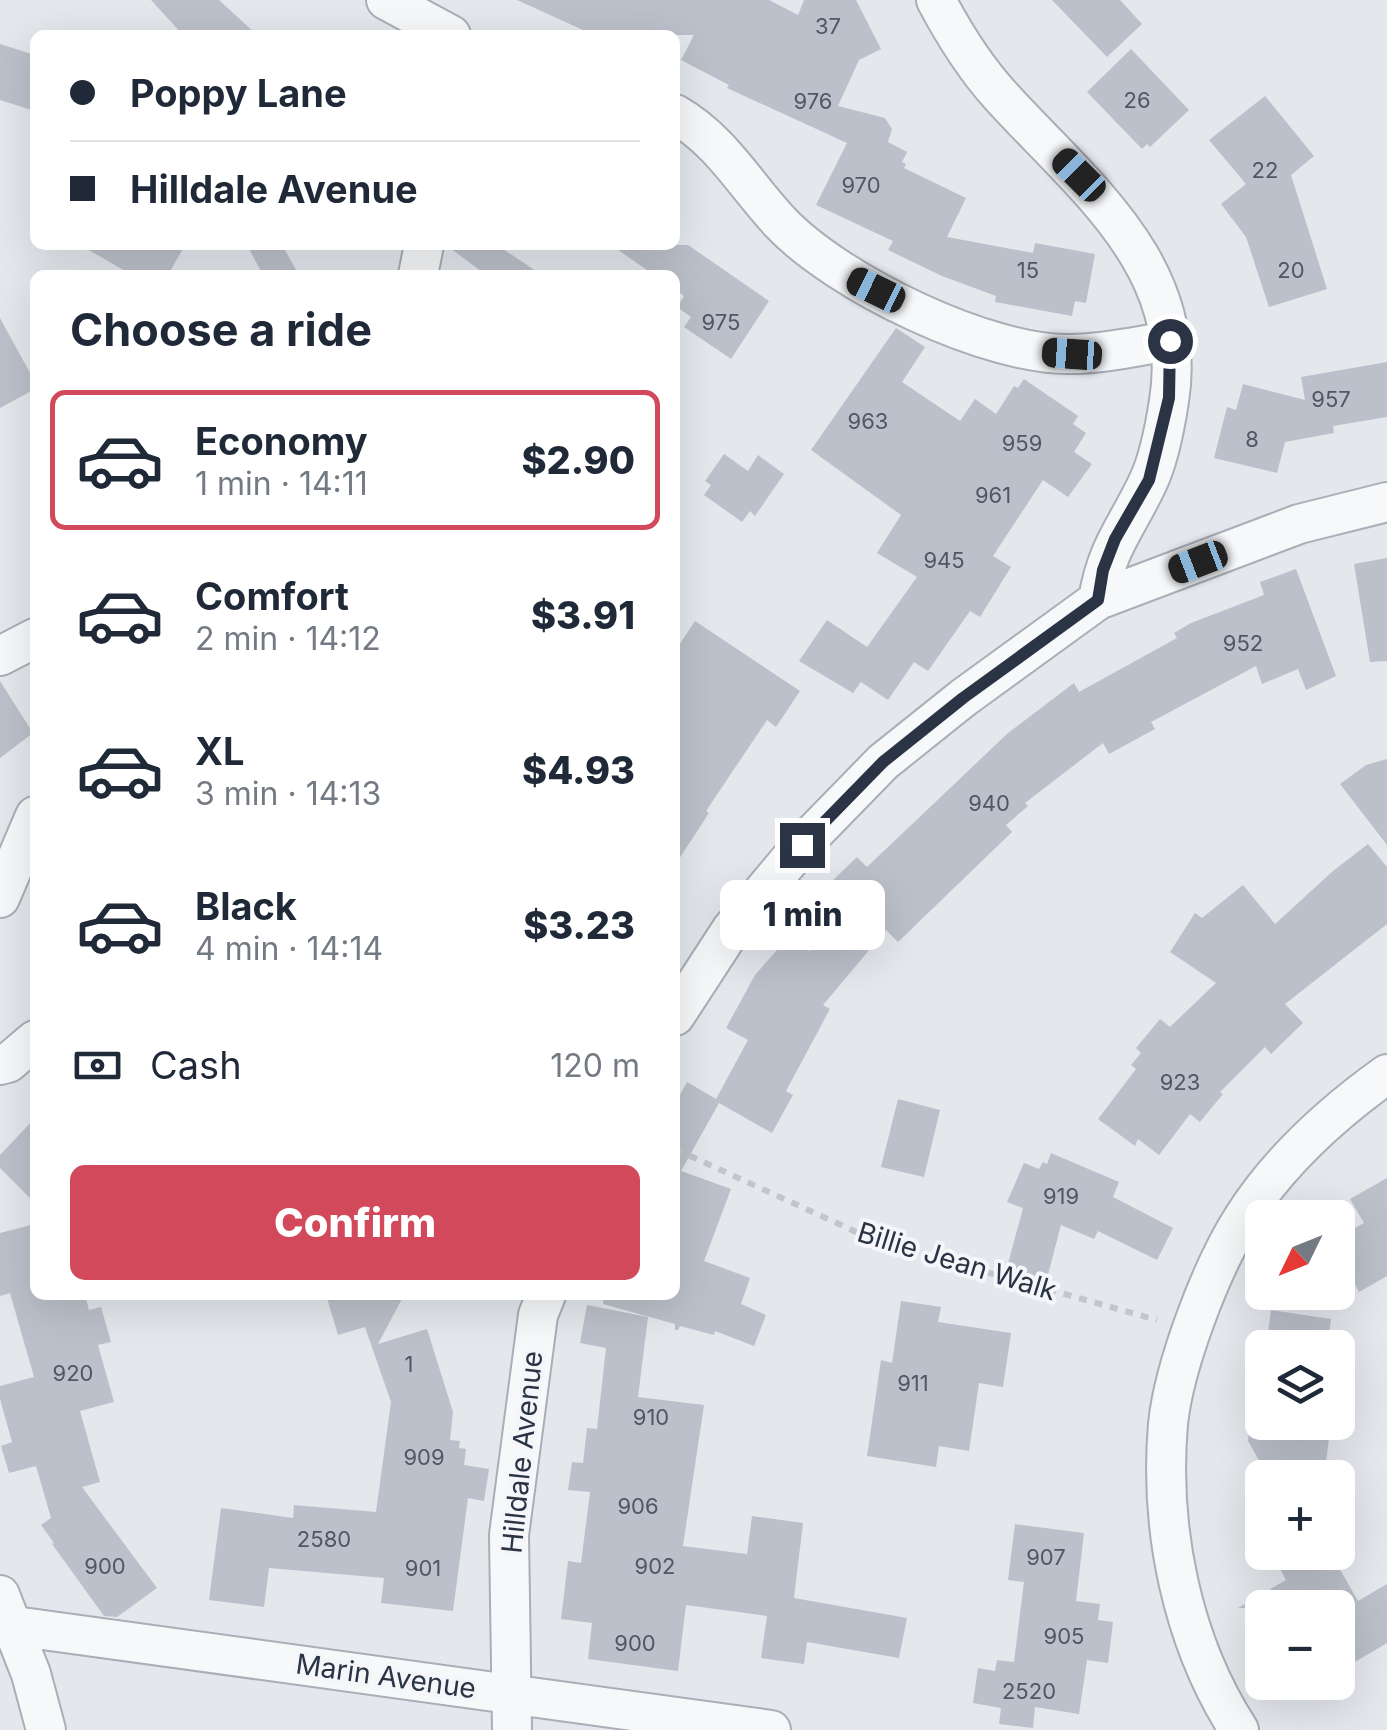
<!DOCTYPE html>
<meta charset="utf-8">
<style>
:root{--surface:#fff;--page:#f6f6f7;--text:#1f2937;--muted:#747a83;--line:#e0e1e3;--accent:#d1495b}
body{margin:0;font-family:Inter,sans-serif;background:var(--page);color:var(--text);height:100vh;display:flex;flex-direction:column;font-size:38px;white-space:nowrap}
*{box-sizing:border-box;margin:0}
p{font-size:32px;color:var(--muted)}
.icon{flex:none;width:55px;height:55px;fill:none;stroke:currentColor;stroke-width:2;stroke-linecap:round;stroke-linejoin:round}
.map{position:relative;flex:1;overflow:hidden}
.drawer{position:absolute;left:30px;top:270px;width:650px;height:1030px;display:flex;flex-direction:column;background:var(--surface);border-radius:15px;box-shadow:0 10px 40px #0002}
.drawer>*{flex:none}
.banner{position:absolute;left:30px;top:30px;width:650px;height:220px;border-radius:15px;box-shadow:0 10px 40px #0002;display:grid;align-content:center;height:220px;padding:0 40px;background:var(--surface)}
.needle{width:65px;rotate:227deg}
.controls{position:absolute;left:1245px;top:1200px;display:grid;gap:20px}
.controls a{display:grid;place-items:center;width:110px;height:110px;border-radius:15px;background:var(--surface);box-shadow:0 10px 40px #0002;font-size:50px}
.end{position:absolute;width:45px;height:45px;margin:-22px;border:12px solid #2b3445;background:#fff;box-shadow:0 0 0 5px #fff}
.from{border-radius:50%}
.bubble{position:absolute;height:70px;border-radius:15px;background:var(--surface);box-shadow:0 10px 40px #0002;font-size:32px;font-weight:800;line-height:70px;text-align:center}
.car{position:absolute;width:30px;height:60px;margin:-30px -15px;border-radius:12px;box-shadow:0 0 8px 2px #0007;background:linear-gradient(#222 24%,#8ab4d8 0 40%,#222 0 76%,#8ab4d8 0 86%,#222 0)}
.banner b{display:flex;align-items:center;gap:35px;height:95px;font-size:38px}
.banner b+b{border-top:2px solid var(--line)}
.banner i{width:25px;height:25px;background:var(--text)}
ul{padding:0;list-style:none}
li{display:flex;align-items:center;gap:30px;height:140px;margin:0 20px 15px;padding:0 20px;border:5px solid transparent;border-radius:15px}
li div{flex:1}
li b{display:block;font-size:38px}
li em{font-style:normal;font-weight:800}
li.selected{border-color:var(--accent)}
li>.icon{width:90px;height:90px;stroke-width:1.5}
h2{padding:0 40px;font-size:45px;line-height:120px}
.pay{display:flex;align-items:center;gap:25px;height:110px;padding:0 40px;font-size:38px}
.pay p{margin-inline-start:auto}
.cta{display:flex;gap:20px;margin-top:auto;padding:20px 40px}
.cta a{flex:1;height:115px;border-radius:15px;background:var(--accent);color:#fff;font-size:40px;font-weight:800;line-height:115px;text-align:center}
.map>svg:first-child{display:block}
.building{fill:#bbc0ca}
.lines{fill:none;stroke-linecap:round;stroke-linejoin:round}
.minor-casing{stroke:#a9aeb7;stroke-width:42}
.path{stroke:#c2c5cb;stroke-width:6;stroke-dasharray:8 8;stroke-linecap:butt}
.minor{stroke:#f7f8fa;stroke-width:38}
.route{stroke:#2b3445;stroke-width:12}
.labels{text-anchor:middle;dominant-baseline:central;stroke-width:8;stroke-linejoin:round;paint-order:stroke}
.number-label{font-size:22px;fill:#4f5766}
.street-label{font-size:28px;fill:#2b3445;stroke:#f4f6f9}
</style>
<div class="map">
<svg width="1387" height="1730" viewBox="0 0 1387 1730">
<rect width="100%" height="100%" fill="#e4e7ec"/>
<path class="building" d="M 151,0 L 219,0 L 257,35 L 183,35 Z
M 517,0 L 769,0 L 798,15 L 804,0 L 856,0 L 881,49 L 859,60 L 838,106 L 885,118 L 892,129 L 888,142 L 907,152 L 902,162 L 906,164 L 904,168 L 966,198 L 947,237 L 1033,253 L 1035,243 L 1095,254 L 1086,303 L 1075,301 L 1072,316 L 995,302 L 996,296 L 942,276 L 888,250 L 893,241 L 816,205 L 847,143 L 727,88 L 729,85 L 681,60 L 694,35 L 594,35 Z
M 1052,0 L 1120,0 L 1142,24 L 1107,57 Z
M 0,44 L 35,55 L 35,111 L 0,100 Z
M 1131,49 L 1189,110 L 1150,147 L 1147,144 L 1142,149 L 1087,92 Z
M 1265,96 L 1314,156 L 1291,175 L 1327,289 L 1269,307 L 1246,237 L 1221,204 L 1246,184 L 1209,140 Z
M 80,245 L 185,245 L 168,275 L 132,275 Z
M 247,245 L 282,245 L 299,275 L 263,275 Z
M 446,245 L 497,245 L 542,275 L 486,275 Z
M 611,245 L 688,245 L 769,301 L 731,359 L 684,327 L 691,317 L 677,307 L 684,296 L 675,289 L 675,275 L 654,275 Z
M 0,318 L 35,382 L 35,389 L 0,408 Z
M 896,328 L 925,347 L 902,382 L 960,421 L 975,399 L 996,414 L 1014,386 L 1018,388 L 1024,379 L 1078,416 L 1073,424 L 1086,433 L 1074,452 L 1092,464 L 1068,497 L 1043,480 L 993,556 L 1011,567 L 980,617 L 970,611 L 928,671 L 914,662 L 888,700 L 861,682 L 853,693 L 799,661 L 827,620 L 867,647 L 917,577 L 877,553 L 901,515 L 811,450 Z
M 1387,362 L 1387,417 L 1333,426 L 1334,433 L 1285,442 L 1277,473 L 1214,458 L 1227,407 L 1236,410 L 1243,384 L 1305,400 L 1301,377 Z
M 724,454 L 748,471 L 758,455 L 784,474 L 755,516 L 750,511 L 742,522 L 704,495 L 711,485 L 705,481 Z
M 1387,558 L 1387,661 L 1370,662 L 1354,564 Z
M 1296,569 L 1336,676 L 1306,690 L 1298,669 L 1262,684 L 1256,666 L 1151,722 L 1155,729 L 1109,754 L 1103,743 L 1025,803 L 1028,806 L 1006,825 L 1012,832 L 898,942 L 886,930 L 823,1005 L 830,1009 L 786,1091 L 793,1095 L 772,1133 L 719,1103 L 681,1171 L 731,1189 L 704,1261 L 750,1278 L 741,1304 L 766,1315 L 754,1346 L 715,1331 L 714,1335 L 680,1326 L 678,1330 L 675,1330 L 675,1324 L 603,1304 L 604,1295 L 675,1295 L 675,1104 L 687,1082 L 716,1099 L 748,1040 L 726,1028 L 755,975 L 790,935 L 809,951 L 850,903 L 830,883 L 857,857 L 867,867 L 1008,733 L 1074,683 L 1079,692 L 1177,638 L 1174,633 L 1191,623 L 1264,595 L 1260,582 Z
M 695,621 L 800,691 L 776,727 L 767,720 L 706,811 L 709,813 L 675,865 L 675,651 Z
M 0,681 L 33,733 L 0,758 Z
M 1387,759 L 1387,845 L 1340,784 L 1366,765 Z
M 1368,844 L 1387,867 L 1387,924 L 1285,1004 L 1303,1023 L 1271,1054 L 1265,1047 L 1220,1092 L 1223,1094 L 1200,1122 L 1190,1114 L 1159,1155 L 1138,1139 L 1135,1146 L 1098,1119 L 1136,1069 L 1131,1065 L 1141,1053 L 1136,1048 L 1160,1019 L 1170,1027 L 1216,983 L 1170,952 L 1195,913 L 1202,918 L 1243,885 L 1275,924 L 1333,871 Z
M 898,1099 L 940,1110 L 924,1177 L 881,1167 Z
M 35,1118 L 35,1203 L 0,1168 L 0,1155 Z
M 1051,1153 L 1119,1182 L 1113,1197 L 1173,1228 L 1157,1260 L 1098,1231 L 1094,1239 L 1061,1225 L 1045,1286 L 1005,1275 L 1023,1208 L 1007,1202 L 1024,1163 L 1039,1169 L 1043,1162 L 1047,1164 Z
M 1387,1178 L 1387,1276 L 1359,1292 L 1338,1255 L 1338,1238 L 1364,1223 L 1350,1199 Z
M 35,1224 L 35,1295 L 85,1295 L 89,1310 L 101,1307 L 111,1342 L 98,1345 L 114,1402 L 80,1411 L 100,1482 L 82,1487 L 157,1588 L 117,1617 L 104,1616 L 52,1544 L 54,1543 L 41,1525 L 51,1518 L 36,1466 L 9,1473 L 1,1446 L 12,1442 L 0,1399 L 0,1386 L 34,1377 L 10,1293 L 0,1296 L 0,1233 Z
M 326,1295 L 404,1295 L 378,1344 L 427,1329 L 453,1412 L 450,1440 L 460,1441 L 459,1448 L 466,1449 L 464,1465 L 489,1469 L 484,1501 L 468,1498 L 453,1611 L 381,1603 L 384,1578 L 269,1568 L 264,1607 L 209,1600 L 221,1508 L 293,1518 L 294,1505 L 376,1512 L 391,1402 L 365,1327 L 338,1335 Z
M 901,1301 L 941,1307 L 938,1322 L 1011,1333 L 1003,1387 L 979,1383 L 969,1451 L 939,1446 L 936,1467 L 867,1456 L 881,1360 L 892,1363 Z
M 587,1305 L 648,1317 L 638,1397 L 704,1405 L 683,1546 L 747,1554 L 752,1516 L 803,1523 L 794,1598 L 907,1618 L 899,1658 L 807,1642 L 804,1664 L 761,1658 L 767,1616 L 686,1605 L 678,1671 L 588,1659 L 592,1623 L 561,1619 L 568,1561 L 581,1563 L 590,1492 L 568,1490 L 572,1462 L 583,1463 L 587,1428 L 597,1429 L 606,1348 L 580,1343 Z
M 1271,1310 L 1331,1319 L 1327,1348 L 1266,1348 Z
M 1250,1422 L 1331,1422 L 1324,1478 L 1269,1478 L 1248,1441 Z
M 1015,1524 L 1084,1533 L 1076,1601 L 1100,1604 L 1098,1620 L 1113,1622 L 1108,1663 L 1087,1660 L 1079,1714 L 1035,1707 L 1033,1728 L 999,1724 L 1001,1708 L 973,1703 L 978,1668 L 995,1671 L 997,1660 L 1014,1662 L 1024,1582 L 1008,1580 Z
M 1271,1552 L 1330,1552 L 1358,1601 L 1387,1584 L 1387,1643 L 1338,1672 L 1338,1608 L 1238,1608 L 1286,1580 Z"/>
<g class="lines">
<defs>
<path id="minor" d="M 386,0 L 451,35
M 936,0 C 954,34 973,65 999,94 C 1079,183 1191,265 1169,401 C 1165,427 1159,459 1148,482 C 1126,529 1107,546 1098,600
M 675,114 C 722,141 745,185 781,223 C 838,283 988,356 1071,354 C 1103,354 1137,346 1170,341
M 418,275 L 424,245
M 0,656 L 35,638
M 0,898 L 35,816
M 675,1016 L 731,930 L 802,845 L 883,762 L 963,698 L 1098,600 L 1299,524 L 1387,502
M 0,1065 L 8,1063 L 35,1040
M 0,1595 L 31,1674 L 46,1730
M 0,1624 L 771,1730
M 512,1730 L 509,1535 L 538,1315 L 546,1295
M 1239,1730 C 1182,1642 1159,1529 1168,1424 C 1174,1366 1211,1268 1243,1218 C 1280,1160 1331,1114 1387,1074"/>
</defs>
<use href="#minor" class="minor-casing"/>
<path class="path" d="M 675,1149 L 876,1241 L 1157,1320"/>
<use href="#minor" class="minor"/>
</g>
<g class="lines">
<path class="route" d="M 802,845 L 883,762 L 963,698 L 1098,600 L 1103,570 L 1115,539 L 1149,480 L 1169,398 L 1170,341"/>
</g>
<g class="labels">
<g class="number-label">
<text x="828" y="26">37</text>
<text x="1137" y="100">26</text>
<text x="813" y="101">976</text>
<text x="1265" y="170">22</text>
<text x="861" y="185">970</text>
<text x="1028" y="270">15</text>
<text x="1291" y="270">20</text>
<text x="721" y="322">975</text>
<text x="1331" y="399">957</text>
<text x="868" y="421">963</text>
<text x="1252" y="439">8</text>
<text x="1022" y="443">959</text>
<text x="993" y="495">961</text>
<text x="944" y="560">945</text>
<text x="1243" y="643">952</text>
<text x="989" y="803">940</text>
<text x="1180" y="1082">923</text>
<text x="1061" y="1196">919</text>
<text x="409" y="1364">1</text>
<text x="73" y="1373">920</text>
<text x="913" y="1383">911</text>
<text x="651" y="1417">910</text>
<text x="424" y="1457">909</text>
<text x="638" y="1506">906</text>
<text x="324" y="1539">2580</text>
<text x="1046" y="1557">907</text>
<text x="105" y="1566">900</text>
<text x="655" y="1566">902</text>
<text x="423" y="1568">901</text>
<text x="1064" y="1636">905</text>
<text x="635" y="1643">900</text>
<text x="1029" y="1691">2520</text>
</g>
<g class="street-label">
<text transform="translate(957 1261) rotate(17)">Billie Jean Walk</text>
<text transform="translate(522 1452) rotate(-84)">Hilldale Avenue</text>
<text transform="translate(386 1676) rotate(8)">Marin Avenue</text>
</g>
</g>
</svg>
<div class="controls">
<a><svg class="needle" viewBox="-14 -14 28 28"><path d="M0-13l5 13h-10z" fill="#e53935"/><path d="M0 13l5-13h-10z" fill="#747a83"/></svg></a>
<a><svg class="icon" aria-label="layers" viewBox="0 0 24 24"><path d="M12 4l9 5-9 5-9-5zM3 14l9 5 9-5"/></svg></a>
<a>+</a>
<a>−</a>
</div>
<i class="end from" style="left:1170px;top:341px"></i>
<i class="end" style="left:802px;top:845px"></i>
<div class="bubble" style="left:720px;top:880px;width:165px">1 min</div>
<i class="car" style="left:1079px;top:175px;rotate:315deg"></i>
<i class="car" style="left:876px;top:290px;rotate:296deg"></i>
<i class="car" style="left:1072px;top:354px;rotate:274deg"></i>
<i class="car" style="left:1198px;top:562px;rotate:249deg"></i>
<div class="banner">
<b><i class="from"></i>Poppy Lane</b>
<b><i></i>Hilldale Avenue</b>
</div>
<section class="drawer">
<h2>Choose a ride</h2>
<ul>
<li class="selected"><svg class="icon" aria-label="car" viewBox="0 0 24 24"><path d="M5 17H2v-5l4-1 3-4h7l3 4 3 1v5h-3M9 17h6M6 11h13"/><circle cx="7" cy="17" r="2"/><circle cx="17" cy="17" r="2"/></svg><div><b>Economy</b><p>1 min · 14:11</p></div><em>$2.90</em></li>
<li><svg class="icon" aria-label="car" viewBox="0 0 24 24"><path d="M5 17H2v-5l4-1 3-4h7l3 4 3 1v5h-3M9 17h6M6 11h13"/><circle cx="7" cy="17" r="2"/><circle cx="17" cy="17" r="2"/></svg><div><b>Comfort</b><p>2 min · 14:12</p></div><em>$3.91</em></li>
<li><svg class="icon" aria-label="car" viewBox="0 0 24 24"><path d="M5 17H2v-5l4-1 3-4h7l3 4 3 1v5h-3M9 17h6M6 11h13"/><circle cx="7" cy="17" r="2"/><circle cx="17" cy="17" r="2"/></svg><div><b>XL</b><p>3 min · 14:13</p></div><em>$4.93</em></li>
<li><svg class="icon" aria-label="car" viewBox="0 0 24 24"><path d="M5 17H2v-5l4-1 3-4h7l3 4 3 1v5h-3M9 17h6M6 11h13"/><circle cx="7" cy="17" r="2"/><circle cx="17" cy="17" r="2"/></svg><div><b>Black</b><p>4 min · 14:14</p></div><em>$3.23</em></li>
</ul>
<div class="pay"><svg class="icon" aria-label="cash" viewBox="0 0 24 24"><path d="M3 7h18v10H3z"/><circle cx="12" cy="12" r="2"/></svg>Cash<p>120 m</p></div>
<div class="cta"><a>Confirm</a></div>
</section>
</div>
